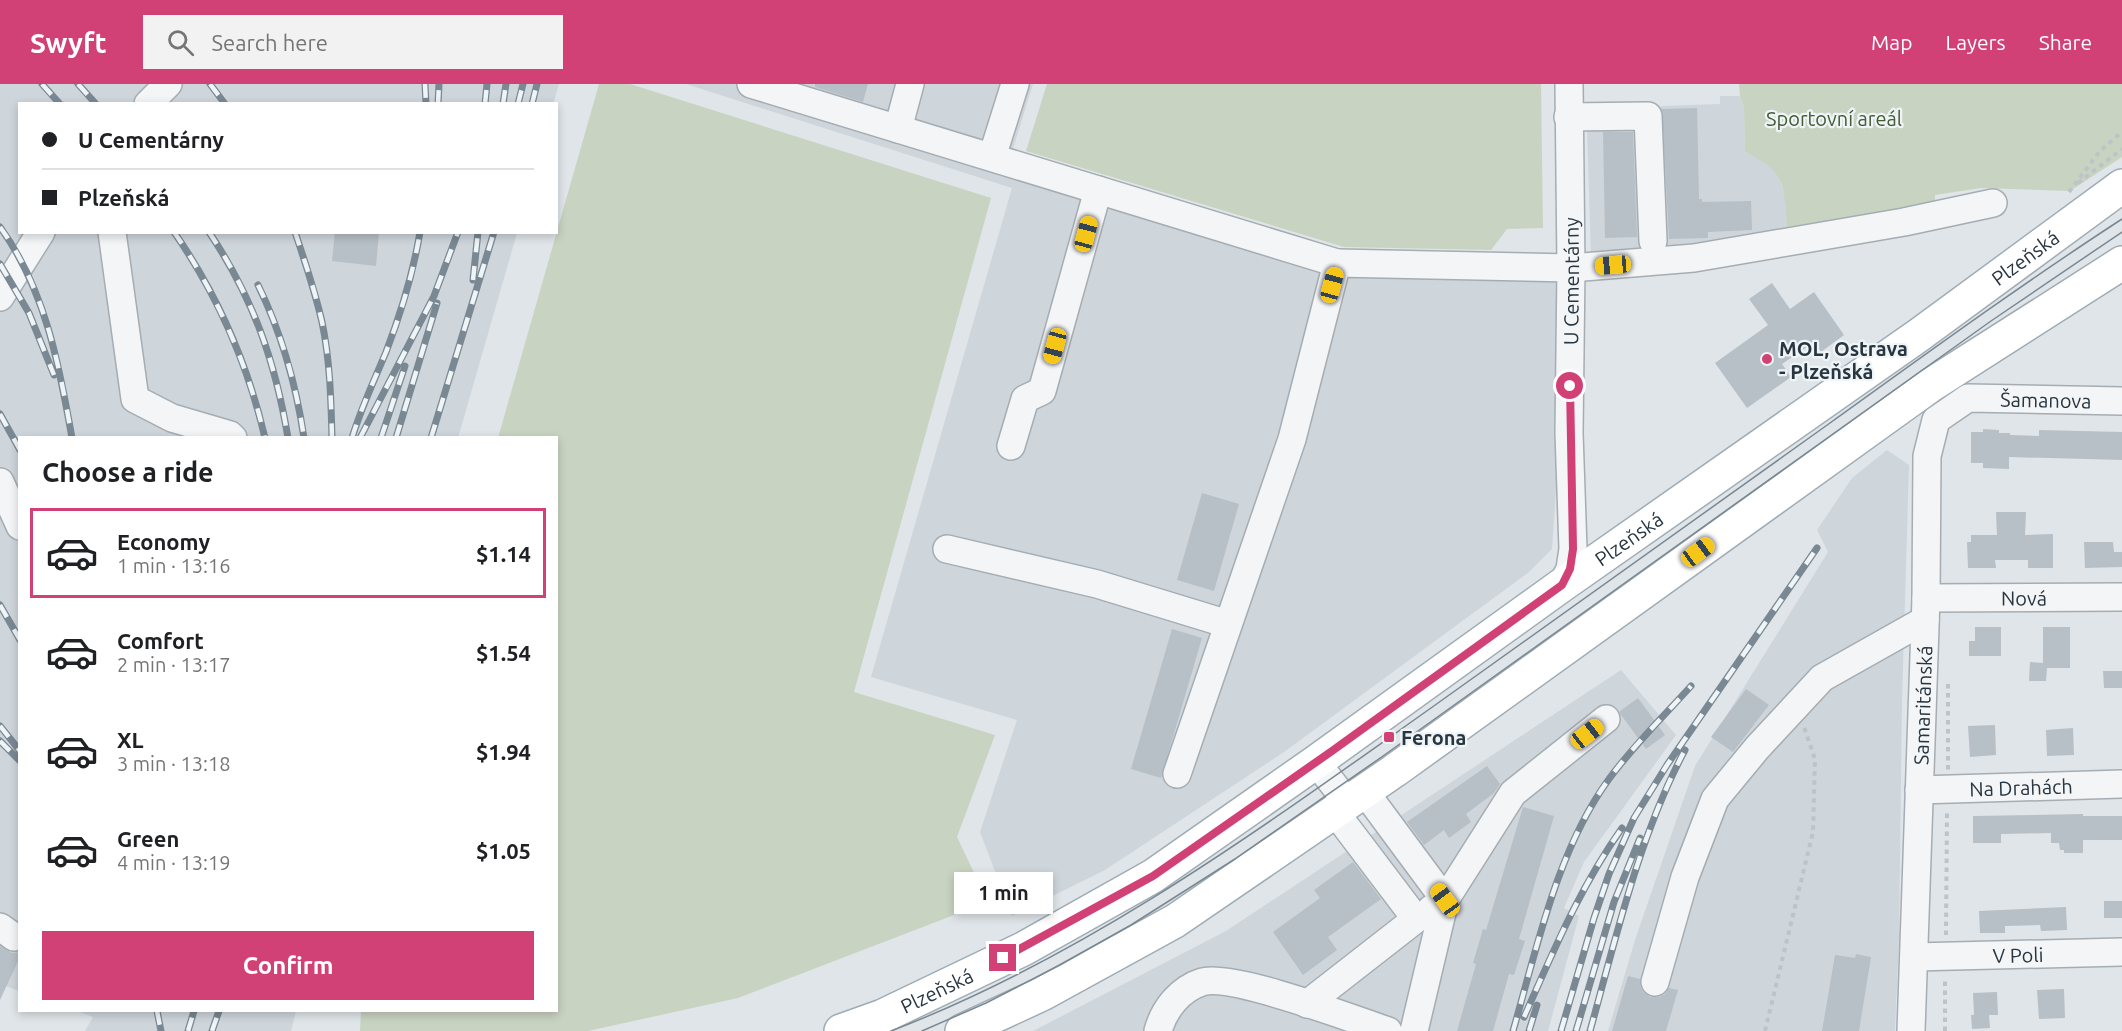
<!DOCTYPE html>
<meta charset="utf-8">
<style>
:root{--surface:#fff;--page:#f2f2f2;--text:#202124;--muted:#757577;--line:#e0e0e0;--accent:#d14176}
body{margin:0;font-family:Ubuntu,sans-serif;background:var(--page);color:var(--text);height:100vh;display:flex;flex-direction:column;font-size:22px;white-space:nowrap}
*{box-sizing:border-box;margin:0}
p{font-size:20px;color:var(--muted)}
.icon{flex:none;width:33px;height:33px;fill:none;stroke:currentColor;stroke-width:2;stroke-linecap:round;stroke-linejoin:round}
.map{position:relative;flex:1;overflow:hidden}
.sheet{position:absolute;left:18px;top:352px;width:540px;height:576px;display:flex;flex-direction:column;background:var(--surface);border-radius:0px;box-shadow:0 3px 9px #0003}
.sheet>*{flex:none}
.banner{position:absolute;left:18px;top:18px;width:540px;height:132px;border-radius:0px;box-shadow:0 3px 9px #0003;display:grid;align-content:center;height:132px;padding:0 24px;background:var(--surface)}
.end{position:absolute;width:27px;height:27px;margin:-14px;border:8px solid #d14176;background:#fff;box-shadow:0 0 0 3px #fff}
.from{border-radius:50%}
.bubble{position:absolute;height:42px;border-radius:0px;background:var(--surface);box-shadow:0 3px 9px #0003;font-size:20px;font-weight:700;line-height:42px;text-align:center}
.car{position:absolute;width:18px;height:36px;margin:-18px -9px;border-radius:8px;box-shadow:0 0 4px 2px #0007;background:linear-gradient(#f5c518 24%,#345 0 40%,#f5c518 0 76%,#345 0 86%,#f5c518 0)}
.banner b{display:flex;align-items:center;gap:21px;height:57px;font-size:22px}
.banner b+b{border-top:2px solid var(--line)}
.banner i{width:15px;height:15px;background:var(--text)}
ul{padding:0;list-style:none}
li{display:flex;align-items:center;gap:18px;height:90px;margin:0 12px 9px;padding:0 12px;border:3px solid transparent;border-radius:0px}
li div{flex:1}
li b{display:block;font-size:22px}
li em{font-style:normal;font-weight:700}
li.active{border-color:var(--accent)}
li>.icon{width:54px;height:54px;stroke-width:1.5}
h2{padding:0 24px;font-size:27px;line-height:72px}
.button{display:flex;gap:12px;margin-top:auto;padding:12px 24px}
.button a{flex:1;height:69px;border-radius:0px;background:var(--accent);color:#fff;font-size:24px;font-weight:700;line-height:69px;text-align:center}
header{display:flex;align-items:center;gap:36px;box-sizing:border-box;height:84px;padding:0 30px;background:var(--accent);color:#fff}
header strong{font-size:28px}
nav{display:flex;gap:33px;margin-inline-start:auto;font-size:21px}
.search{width:420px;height:54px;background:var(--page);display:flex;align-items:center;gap:15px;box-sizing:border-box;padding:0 21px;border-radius:0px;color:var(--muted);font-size:22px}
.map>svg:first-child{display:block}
.built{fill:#ced5db}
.green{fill:#c9d3c1}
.building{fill:#b7c0c6}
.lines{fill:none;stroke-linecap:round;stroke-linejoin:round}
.minor-casing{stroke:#a5adb3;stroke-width:30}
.major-casing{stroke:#9facb5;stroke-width:36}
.path{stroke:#bec3c8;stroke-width:4;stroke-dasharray:4.5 4.5;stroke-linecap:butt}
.minor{stroke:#f3f5f7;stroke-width:27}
.major{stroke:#fff;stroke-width:33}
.tram{stroke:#798893;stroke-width:1.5}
.rail-casing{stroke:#798893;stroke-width:7}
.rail{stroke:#eff4f7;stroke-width:4.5;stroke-dasharray:14;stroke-linecap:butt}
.route{stroke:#d14176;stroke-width:8}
.poi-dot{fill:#d14176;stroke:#eff4f7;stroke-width:2}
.labels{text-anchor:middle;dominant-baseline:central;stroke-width:4.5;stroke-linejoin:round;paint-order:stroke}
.park-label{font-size:20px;fill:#455d35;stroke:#eff4f7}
.street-label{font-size:20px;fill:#283641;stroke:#eff4f7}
.poi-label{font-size:20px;font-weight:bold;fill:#283641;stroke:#eff4f7;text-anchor:start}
</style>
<header>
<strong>Swyft</strong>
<div class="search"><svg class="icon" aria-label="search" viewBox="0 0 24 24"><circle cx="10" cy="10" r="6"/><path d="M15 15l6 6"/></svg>Search here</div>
<nav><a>Map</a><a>Layers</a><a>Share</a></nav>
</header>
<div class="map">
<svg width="2122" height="947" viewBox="0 0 2122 947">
<rect width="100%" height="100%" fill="#e0e5e9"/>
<path class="built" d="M 0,0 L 559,0 L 553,20 L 20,20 L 20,148 L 517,149 L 458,354 L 20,354 L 19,907 L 0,900 Z
M 686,0 L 1033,0 L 1009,78 L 1320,173 L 1571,184 L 1552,465 L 1529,488 L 1284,668 L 1105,786 L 1012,832 L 980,748 L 1017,636 L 871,593 L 1012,104 Z
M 1720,12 L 1740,12 L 1744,24 L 1745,68 L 1766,78 L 1779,93 L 1785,112 L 1787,145 L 1678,166 L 1591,175 L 1587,42 L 1648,32 L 1662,22 L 1720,20 Z
M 1887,366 L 1909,381 L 1902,618 L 1899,854 L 1895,947 L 1608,947 L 1635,856 L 1695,682 L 1828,468 L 1817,446 L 1852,394 Z
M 1621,586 L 1676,651 L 1584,778 L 1564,824 L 1579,832 L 1548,947 L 1033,947 L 1226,847 Z
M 78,927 L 296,927 L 291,947 L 85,947 L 93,933 Z"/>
<path class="green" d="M 599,0 L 630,0 L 991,114 L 854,608 L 995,651 L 957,753 L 988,818 L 738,914 L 588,947 L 360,947 L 361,927 L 556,927 L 556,354 L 498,354 Z
M 1047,0 L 1541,0 L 1543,144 L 1507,145 L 1491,166 L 1344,163 L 1026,67 Z
M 1739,0 L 2122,0 L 2122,73 L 2070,107 L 1981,104 L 1935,111 L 1935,119 L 1787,145 C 1784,102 1787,88 1745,68 L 1744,24 L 1740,12 Z"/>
<path class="building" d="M 815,0 L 868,0 L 863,18 L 815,3 Z
M 1697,24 L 1699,115 L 1702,115 L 1702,118 L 1751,117 L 1752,146 L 1708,148 L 1708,154 L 1669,155 L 1662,25 Z
M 1603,48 L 1633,48 L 1637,153 L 1605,154 Z
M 335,148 L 379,148 L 376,182 L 332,177 Z
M 1772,199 L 1790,225 L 1814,208 L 1844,251 L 1821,268 L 1814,258 L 1782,280 L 1791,293 L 1747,324 L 1715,279 L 1768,241 L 1749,215 Z
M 1983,345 L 1999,346 L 1999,349 L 2010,349 L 2010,351 L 2039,352 L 2039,346 L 2122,348 L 2122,376 L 2009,373 L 2009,385 L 1983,384 L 1983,379 L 1971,379 L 1971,348 L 1983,348 Z
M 1202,409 L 1239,420 L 1214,507 L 1177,496 Z
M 1996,428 L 2026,428 L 2025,451 L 2053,450 L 2053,484 L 2028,484 L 2028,476 L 1995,476 L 1996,484 L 1968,484 L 1967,458 L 1971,458 L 1971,451 L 1997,451 Z
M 2084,458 L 2113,458 L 2114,468 L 2122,468 L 2122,483 L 2085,484 Z
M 1975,543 L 2001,543 L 2001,572 L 1969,572 L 1969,557 L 1975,557 Z
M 2043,543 L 2070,543 L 2070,584 L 2047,584 L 2046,597 L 2029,597 L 2030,578 L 2043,579 Z
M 1172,545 L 1202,554 L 1161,694 L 1131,685 Z
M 2103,587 L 2122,587 L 2122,604 L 2104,604 Z
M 1746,605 L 1769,621 L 1733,668 L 1711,653 Z
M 1638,614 L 1665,651 L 1646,665 L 1619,628 Z
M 1995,641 L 1996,671 L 1970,673 L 1968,642 Z
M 2073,644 L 2074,671 L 2047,672 L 2046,646 Z
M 1487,682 L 1500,700 L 1494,709 L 1466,730 L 1471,738 L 1449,754 L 1444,746 L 1424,761 L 1407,738 Z
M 1523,723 L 1554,732 L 1519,855 L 1525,857 L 1514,891 L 1509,890 L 1493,947 L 1457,947 L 1476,880 L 1473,879 L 1483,845 L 1486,846 Z
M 2083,730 L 2083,732 L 2122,732 L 2122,756 L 2083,756 L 2083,769 L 2064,769 L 2064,766 L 2060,766 L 2059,759 L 2051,759 L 2051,749 L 2001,750 L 2001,759 L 1973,759 L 1973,732 Z
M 1353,778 L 1381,815 L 1328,853 L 1337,866 L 1303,891 L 1273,848 L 1320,814 L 1314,806 Z
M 2104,817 L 2122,817 L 2122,834 L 2104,834 Z
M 2066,823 L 2067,846 L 2041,847 L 2040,841 L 2005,842 L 2005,849 L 1980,849 L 1979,827 Z
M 0,862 L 12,869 L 20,868 L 20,873 L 0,916 Z
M 1856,870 L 1871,873 L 1859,947 L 1822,947 L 1835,871 L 1855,874 Z
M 1628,892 L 1640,895 L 1640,902 L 1643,908 L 1650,913 L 1659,913 L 1665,910 L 1669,904 L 1678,906 L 1666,947 L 1612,947 Z
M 2064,905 L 2065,934 L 2039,935 L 2037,906 Z
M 1997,908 L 1998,931 L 1989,931 L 1990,944 L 1972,945 L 1971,931 L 1974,931 L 1973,909 Z"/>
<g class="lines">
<defs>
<g id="minor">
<path d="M 751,0 L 1337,179"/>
<path d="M 148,20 L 168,0"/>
<path d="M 1568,33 L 1648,32 L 1653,157"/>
<path d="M 898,45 L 910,0"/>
<path d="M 992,73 L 1015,0"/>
<path d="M 112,148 L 135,315 L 172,334 L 230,351 L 233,354"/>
<path d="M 0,213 L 41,148"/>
<path d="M 1011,362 L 1025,315 L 1042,307 L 1098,106"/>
<path d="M 0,398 L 20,442"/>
<path d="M 947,465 L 1097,500 L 1228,540"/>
<path id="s1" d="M 1562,501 L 1570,485 L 1573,465 L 1569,349 L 1571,184 L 1569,0"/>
<path id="s2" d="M 1926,514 L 2122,513"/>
<path d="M 1316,678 L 1348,719"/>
<path d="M 1177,690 L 1292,355 L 1337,179 L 1571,184 L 1694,174 L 1904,138 L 1993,119"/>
<path id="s3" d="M 1919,706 L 2122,700"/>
<path d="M 1365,708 L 1445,816 L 1431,825"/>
<path d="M 0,843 L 14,853"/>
<path id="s4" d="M 1914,873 L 2122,868"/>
<path d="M 1655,898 L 1685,793 L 1715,715 L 1757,664 L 1822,594 L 1925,536"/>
<path d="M 1307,920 L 1416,835 L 1335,728"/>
<path d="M 1158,947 C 1164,925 1180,905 1202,898 C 1232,889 1353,935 1388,947"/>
<path d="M 1414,947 L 1445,816 L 1513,709 L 1606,635"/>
<path id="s5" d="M 1911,947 L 1926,514 L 1927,372 L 1936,336 L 1968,314 L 2122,317"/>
</g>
<g id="major">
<path id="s6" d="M 841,947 L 883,932 L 1023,865 L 1153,792 L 1316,678 L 1562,501 L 1919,251 L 2122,102"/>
<path d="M 962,947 L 1042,910 L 1175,837 L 1394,687 L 1931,301 L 2122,179"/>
</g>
</defs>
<use href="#minor" class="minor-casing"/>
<use href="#major" class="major-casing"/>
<path class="path" d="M 2078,99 L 2122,65
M 2069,108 L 2100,67 L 2122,48
M 1948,600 L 1948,686
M 1946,851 L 1947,726
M 1765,947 L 1813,748 L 1815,675 L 1804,643
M 1945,947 L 1945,894"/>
<use href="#minor" class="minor"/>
<use href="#major" class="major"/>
<path class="tram" d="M 891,947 C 1089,871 1260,745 1431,624 C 1564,529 1697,434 1830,339 C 1926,270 2022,200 2122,135
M 922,947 L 986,919 L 1060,881 L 1131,841 L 1235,775 L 1383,672 L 1991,237 L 2122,148"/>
<defs>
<path id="rail" d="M 42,0 L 60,20
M 78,0 L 96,20
M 210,0 L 225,20
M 425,0 L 426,20
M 438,20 L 439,0
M 485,20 L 487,0
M 503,20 L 506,0
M 518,20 L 523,0
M 532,20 L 537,0
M 0,143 C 45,205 59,280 72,354
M 174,148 C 217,210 248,281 265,354
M 209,148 C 253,214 275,276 288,354
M 295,148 C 305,178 315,207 322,238 C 330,276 331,315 332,354
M 0,180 L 29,229 L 54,291
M 473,196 L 478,148
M 258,201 C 282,250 296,300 304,354
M 0,330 L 20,366
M 352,354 C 361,324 374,297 386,268 C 401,229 413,190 420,148
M 360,354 L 434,212 L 458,148
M 381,354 L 405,282
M 396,354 L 437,219
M 431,354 L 494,148
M 0,521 L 20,556
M 0,642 L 20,667
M 0,657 L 20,677
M 157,927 L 161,947
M 1524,933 C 1554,866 1579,805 1622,744
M 188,947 L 194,927
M 212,947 L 219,927
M 1513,947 C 1537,864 1557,766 1609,695 C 1633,662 1663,633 1691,602
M 1529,947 L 1537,921
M 1561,947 L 1594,834 L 1609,790 L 1634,734 L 1667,681 L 1817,464
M 1576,947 L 1614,818 L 1640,754
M 1590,947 C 1616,854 1639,752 1685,666"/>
</defs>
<use href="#rail" class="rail-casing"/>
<use href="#rail" class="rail"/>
</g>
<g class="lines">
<path class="route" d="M 1003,874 L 1153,792 L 1332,667 L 1562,501 L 1570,485 L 1573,465 L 1570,302"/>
</g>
<g class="poi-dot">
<circle cx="1767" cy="275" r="6"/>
<rect x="1383" y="647" width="12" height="12" rx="3"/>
</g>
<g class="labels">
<g class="park-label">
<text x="1834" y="34">Sportovní areál</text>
</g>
<g class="street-label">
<text stroke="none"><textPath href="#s6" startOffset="1418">Plzeňská</textPath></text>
<text stroke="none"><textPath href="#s1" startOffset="306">U Cementárny</textPath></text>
<text stroke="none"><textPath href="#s5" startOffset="729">Šamanova</textPath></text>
<text stroke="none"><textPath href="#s6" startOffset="932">Plzeňská</textPath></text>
<text stroke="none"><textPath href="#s2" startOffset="98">Nová</textPath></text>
<text stroke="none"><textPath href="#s5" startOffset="326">Samaritánská</textPath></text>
<text stroke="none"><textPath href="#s3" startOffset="102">Na Drahách</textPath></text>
<text stroke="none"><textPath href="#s4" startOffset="104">V Poli</textPath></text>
<text stroke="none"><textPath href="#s6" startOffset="104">Plzeňská</textPath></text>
</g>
<g class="poi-label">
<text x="1779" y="264">MOL, Ostrava<tspan x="1779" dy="23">- Plzeňská</tspan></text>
<text x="1401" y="653">Ferona</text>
</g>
</g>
</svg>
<i class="end from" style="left:1570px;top:302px"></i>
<i class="end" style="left:1003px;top:874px"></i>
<div class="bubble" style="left:954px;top:788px;width:99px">1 min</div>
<i class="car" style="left:1086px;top:150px;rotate:15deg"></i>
<i class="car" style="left:1613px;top:181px;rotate:265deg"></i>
<i class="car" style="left:1332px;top:201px;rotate:15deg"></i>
<i class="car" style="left:1055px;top:262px;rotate:195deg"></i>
<i class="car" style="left:1698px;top:468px;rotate:54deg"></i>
<i class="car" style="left:1587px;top:650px;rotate:52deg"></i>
<i class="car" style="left:1445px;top:816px;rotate:324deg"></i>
<div class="banner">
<b><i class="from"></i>U Cementárny</b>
<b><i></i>Plzeňská</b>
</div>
<section class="sheet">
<h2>Choose a ride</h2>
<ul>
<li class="active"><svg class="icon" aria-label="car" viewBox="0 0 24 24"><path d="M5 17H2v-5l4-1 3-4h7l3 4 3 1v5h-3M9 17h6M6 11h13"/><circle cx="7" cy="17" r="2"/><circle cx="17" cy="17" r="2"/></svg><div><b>Economy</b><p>1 min · 13:16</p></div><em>$1.14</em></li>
<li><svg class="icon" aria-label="car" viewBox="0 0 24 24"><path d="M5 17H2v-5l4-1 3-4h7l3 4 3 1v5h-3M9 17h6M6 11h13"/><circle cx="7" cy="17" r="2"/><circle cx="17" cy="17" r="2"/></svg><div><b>Comfort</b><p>2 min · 13:17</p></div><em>$1.54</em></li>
<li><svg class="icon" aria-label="car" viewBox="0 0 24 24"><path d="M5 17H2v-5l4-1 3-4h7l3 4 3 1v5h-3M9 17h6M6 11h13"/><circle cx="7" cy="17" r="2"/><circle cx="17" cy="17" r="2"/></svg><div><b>XL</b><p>3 min · 13:18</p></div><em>$1.94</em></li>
<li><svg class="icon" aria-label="car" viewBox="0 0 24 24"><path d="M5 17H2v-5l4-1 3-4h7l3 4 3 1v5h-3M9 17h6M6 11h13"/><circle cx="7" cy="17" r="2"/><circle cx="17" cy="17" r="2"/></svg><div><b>Green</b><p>4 min · 13:19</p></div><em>$1.05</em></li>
</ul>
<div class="button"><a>Confirm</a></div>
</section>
</div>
